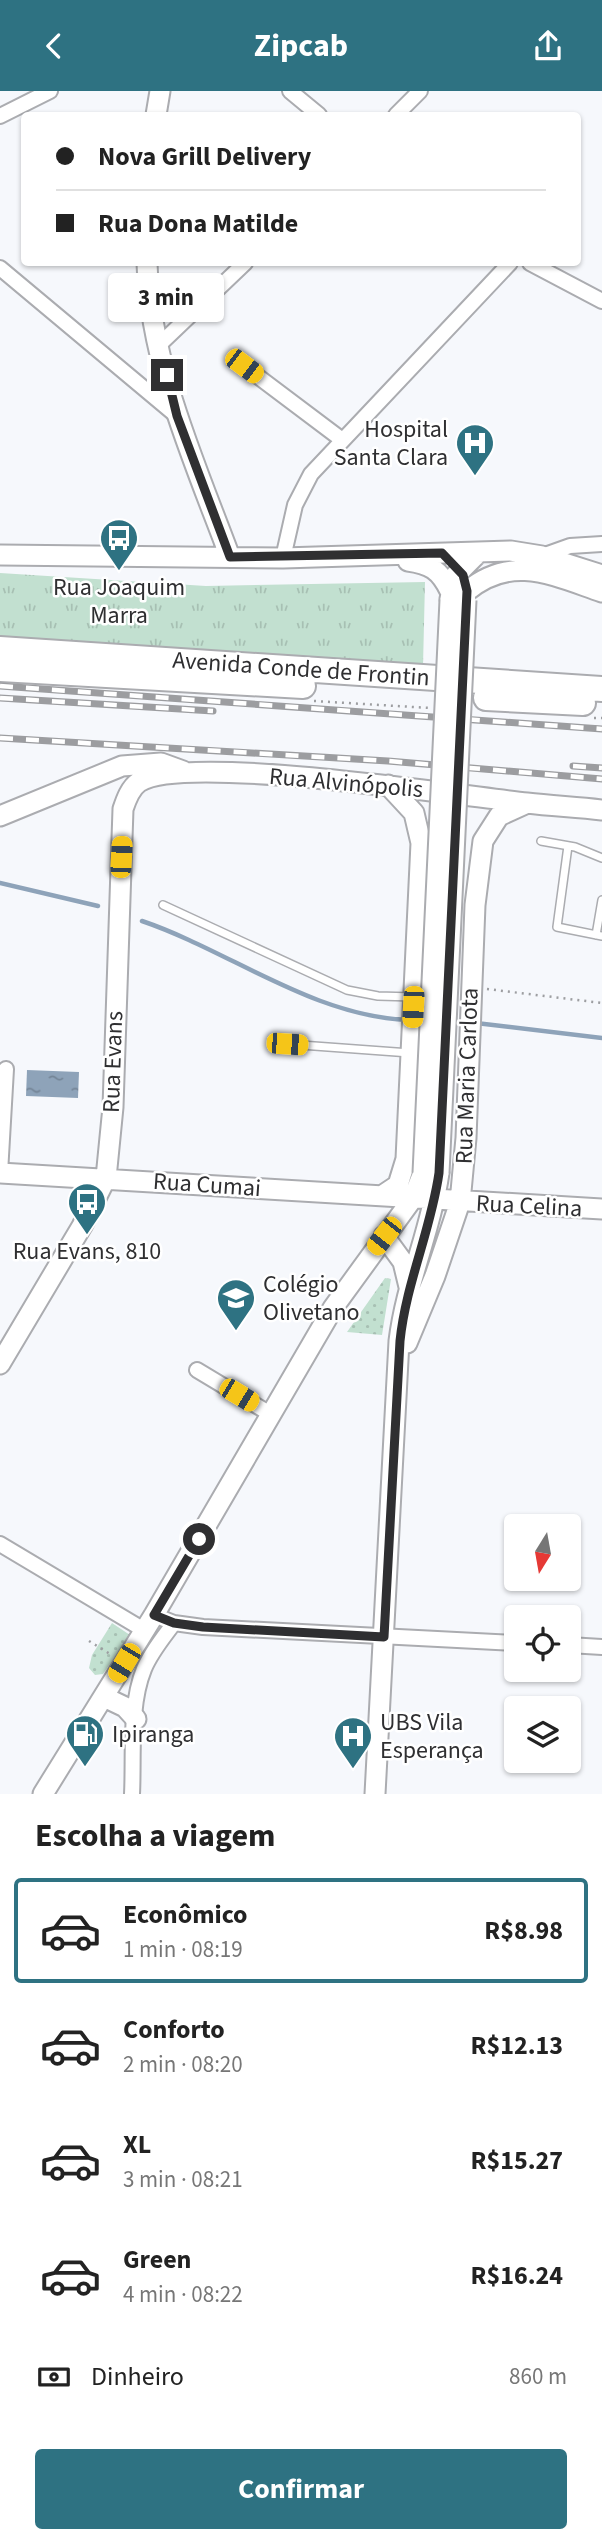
<!DOCTYPE html>
<html lang="pt">
<meta charset="utf-8">
<style>
:root{--surface:#fff;--page:#f6f6f6;--text:#222;--muted:#767676;--line:#e0e0e0;--accent:#2e7282}
body{margin:0;font-family:"Source Sans 3",sans-serif;background:var(--page);color:var(--text);height:100vh;display:flex;flex-direction:column;font-size:26px;white-space:nowrap}
*{box-sizing:border-box;margin:0}
p{font-size:23px;color:var(--muted)}
.icon{flex:none;width:38px;height:38px;fill:none;stroke:currentColor;stroke-width:2;stroke-linecap:round;stroke-linejoin:round}
.map{position:relative;height:1703px;overflow:hidden}
.panel{display:flex;flex-direction:column;background:var(--surface);flex:1}
.panel>*{flex:none}
.hud{position:absolute;left:21px;top:21px;width:560px;height:154px;border-radius:7px;box-shadow:0 2px 5px #0004;display:grid;align-content:center;height:154px;padding:0 35px;background:var(--surface)}
.needle{width:46px;rotate:191deg}
.controls{position:absolute;left:504px;top:1423px;display:grid;gap:14px}
.controls a{display:grid;place-items:center;width:77px;height:77px;border-radius:7px;background:var(--surface);box-shadow:0 2px 5px #0004;font-size:35px}
.end{position:absolute;width:32px;height:32px;margin:-16px;border:9px solid #2f2f31;background:#fff;box-shadow:0 0 0 4px #fff}
.from{border-radius:50%}
.bubble{position:absolute;height:49px;border-radius:7px;background:var(--surface);box-shadow:0 2px 5px #0004;font-size:23px;font-weight:700;line-height:49px;text-align:center}
.car{position:absolute;width:21px;height:42px;margin:-21px -10px;border-radius:9px;box-shadow:0 0 5px 2px #0007;background:linear-gradient(#f5c518 24%,#345 0 40%,#f5c518 0 76%,#345 0 86%,#f5c518 0)}
.hud b{display:flex;align-items:center;gap:24px;height:66px;font-size:26px}
.hud b+b{border-top:2px solid var(--line)}
.hud i{width:18px;height:18px;background:var(--text)}
ul{padding:0;list-style:none}
li{display:flex;align-items:center;gap:21px;height:105px;margin:0 14px 10px;padding:0 21px;border:4px solid transparent;border-radius:7px}
li div{flex:1}
li b{display:block;font-size:26px}
li em{font-style:normal;font-weight:700}
li.active{border-color:var(--accent)}
li>.icon{width:63px;height:63px;stroke-width:1.5}
h2{padding:0 35px;font-size:32px;line-height:84px}
.pay{display:flex;align-items:center;gap:18px;height:77px;padding:0 35px;font-size:26px}
.pay p{margin-inline-start:auto}
.cta{display:flex;gap:14px;margin-top:auto;padding:14px 35px}
.cta a{flex:1;height:80px;border-radius:7px;background:var(--accent);color:#fff;font-size:28px;font-weight:700;line-height:80px;text-align:center}
header{display:flex;justify-content:space-between;align-items:center;height:91px;padding:0 35px;background:var(--accent);color:#fff;font-size:32px;font-weight:700}
.map>svg:first-child{display:block}
.grass{fill:url(#grass-tufts)}
.park{fill:url(#park-dots)}
.water{fill:url(#water-ripples)}
.lines{fill:none;stroke-linecap:round;stroke-linejoin:round}
.stream{stroke:#8ea3b9;stroke-width:4.5}
.lane-casing{stroke:#abacb0;stroke-width:10}
.street-casing{stroke:#abacb0;stroke-width:18}
.secondary-casing{stroke:#abacb0;stroke-width:23}
.highway-casing{stroke:#abacb0;stroke-width:28}
.path{stroke:#9d9ea1;stroke-width:2.5;stroke-dasharray:2 5;stroke-linecap:butt}
.lane{stroke:#fff;stroke-width:7}
.street{stroke:#fff;stroke-width:14}
.secondary{stroke:#fff;stroke-width:19}
.highway{stroke:#fff;stroke-width:24}
.rail-casing{stroke:#9c9da0;stroke-width:7}
.rail{stroke:#fff;stroke-width:4.5;stroke-dasharray:13;stroke-linecap:butt}
.secondary-bridge-casing{stroke:#abacb0;stroke-width:23;stroke-linecap:butt}
.secondary-bridge{stroke:#fff;stroke-width:19}
.route{stroke:#2f2f31;stroke-width:9}
.labels{text-anchor:middle;dominant-baseline:central;stroke-width:5;stroke-linejoin:round;paint-order:stroke}
.poi-label{font-size:24px;fill:#2f2f31;stroke:#fff;text-anchor:start}
.street-label{font-size:24px;fill:#2f2f31;stroke:#fff}
</style>
<header><svg class="icon" aria-label="back" viewBox="0 0 24 24"><path d="M15 5l-7 7 7 7"/></svg>Zipcab<svg class="icon" aria-label="share" viewBox="0 0 24 24"><path d="M12 15V3M7 8l5-5 5 5M5 13v7h14v-7"/></svg></header>
<div class="map">
<svg width="602" height="1703" viewBox="0 0 602 1703">
<defs>
<pattern id="grass-tufts" width="24" height="20" patternUnits="userSpaceOnUse" patternTransform="scale(1.75)"><rect width="24" height="20" fill="#c2e0d0"/><path d="M3 7l-1-3M5 7V3M7 7l1-3M15 17l-1-3M17 17v-4M19 17l1-3" fill="none" stroke="#a7c0b3"/></pattern>
<pattern id="park-dots" width="8" height="8" patternUnits="userSpaceOnUse" patternTransform="scale(1.75)"><rect width="8" height="8" fill="#c2e0d0"/><path d="M2 2h.1M6 6h.1" fill="none" stroke="#a7c0b3" stroke-width="1.8" stroke-linecap="round"/></pattern>
<pattern id="water-ripples" width="26" height="14" patternUnits="userSpaceOnUse" patternTransform="scale(1.75)"><rect width="26" height="14" fill="#8ea3b9"/><path d="M2 4q2-2 4 0t4 0M15 11q2-2 4 0t4 0" fill="none" stroke="#748597"/></pattern>
</defs>
<rect width="100%" height="100%" fill="#f6f8fc"/>
<path class="grass" d="M 0,482 L 206,495 L 425,491 L 423,575 L 0,553 Z"/>
<path class="park" d="M 385,1187 L 391,1188 L 382,1244 L 347,1241 Z
M 112,1532 L 130,1544 L 103,1583 L 95,1584 L 89,1577 L 92,1564 Z"/>
<path class="water" d="M 27,979 L 79,981 L 78,1007 L 26,1005 Z"/>
<g class="lines">
<path class="stream" d="M 0,792 L 98,815
M 142,830 C 230,860 312,925 408,929
M 476,932 L 602,947"/>
<defs>
<path id="lane" d="M 541,750 L 575,756 L 602,767
M 568,755 L 557,836 L 602,845
M 163,814 L 347,899 L 378,905 L 413,906
M 596,844 L 602,809
M 287,953 L 410,962"/>
<path id="street" d="M 290,0 L 319,24
M 396,24 L 420,0
M 0,25 L 50,0
M 530,172 L 602,210
M 0,177 L 177,325
M 159,254 L 245,172
M 244,275 L 341,348
M 542,465 L 570,455 L 602,453
M 283,467 L 295,414 L 311,383 L 510,172
M 0,1082 L 6,978
M 197,1279 L 272,1324
M 0,1453 L 144,1539
M 154,1524 L 174,1532 L 203,1536 L 516,1552
M 569,1554 L 602,1556
M 132,1703 C 134,1664 129,1615 144,1578 C 151,1561 163,1547 174,1532"/>
<path id="secondary" d="M 156,24 L 160,0
M 147,172 C 150,273 195,372 230,466
M 0,464 L 283,467 L 511,460 L 542,465 L 602,484
M 408,470 C 430,473 440,479 450,500
M 467,500 C 512,463 552,484 602,501
M 450,508 L 455,485 L 479,461
M 0,725 L 122,675 L 161,672 L 183,680
M 0,1082 L 602,1118
M 383,1104 L 398,1094 L 406,1068 L 421,752 L 414,722 L 388,694
M 384,1145 L 403,1171 L 410,1200
M 407,1252 L 435,1185 L 460,1111 L 466,1047 L 475,814 L 483,750 L 499,725 L 525,713
M 0,1273 L 82,1135 L 106,1087 L 113,1016 L 123,718 C 126,709 130,697 139,691 C 184,662 462,705 527,712 C 552,715 577,716 602,719
M 104,1606 L 125,1616 L 136,1628
M 43,1703 L 154,1524 L 333,1217 L 413,1107 L 423,1082
M 375,1703 L 399,1250 C 406,1192 431,1139 439,1082"/>
<path id="highway" d="M 0,558 L 602,598
M 0,578 L 303,595
M 486,607 L 583,612"/>
</defs>
<use href="#lane" class="lane-casing"/>
<use href="#street" class="street-casing"/>
<use href="#secondary" class="secondary-casing"/>
<use href="#highway" class="highway-casing"/>
<path class="path" d="M 314,610 L 430,617
M 594,627 L 602,627
M 487,898 L 602,912
M 89,1550 L 110,1563"/>
<use href="#lane" class="lane"/>
<use href="#street" class="street"/>
<use href="#secondary" class="secondary"/>
<use href="#highway" class="highway"/>
<defs>
<path id="rail" d="M 0,595 L 602,638
M 0,607 L 213,620
M 0,647 L 388,670 L 602,688
M 573,675 L 602,677"/>
</defs>
<use href="#rail" class="rail-casing"/>
<use href="#rail" class="rail"/>
<defs>
<path id="secondary-bridge" d="M 423,1082 L 450,509
M 439,1082 L 466,509"/>
</defs>
<use href="#secondary-bridge" class="secondary-bridge-casing"/>
<use href="#secondary-bridge" class="secondary-bridge"/>
</g>
<g class="lines">
<path class="route" d="M 167,284 L 177,325 L 230,466 L 442,462 L 463,484 L 467,500 L 439,1082 C 431,1139 406,1192 400,1250 L 384,1546 L 203,1536 L 174,1532 L 154,1524 L 199,1448"/>
</g>
<defs>
<symbol id="hospital-pin" viewBox="-11 -11 22 30"><path d="M0 17L-7.5 6A9.5 9.5 0 1 1 7.5 6Z" fill="#2e7282" stroke="#fff"/><path d="M-5-5h3v3.5h4V-5h3V5h-3V1.5h-4V5h-3Z" fill="#fff"/></symbol>
<symbol id="bus-pin" viewBox="-11 -11 22 30"><path d="M0 17L-7.5 6A9.5 9.5 0 1 1 7.5 6Z" fill="#2e7282" stroke="#fff"/><path d="M-5-6H5V4H4V6H2V4H-2V6H-4V4H-5ZM-3.5-4V0h7V-4ZM-3.5 1.2v1.5H-2V1.2ZM2 1.2v1.5H3.5V1.2Z" fill="#fff"/></symbol>
<symbol id="school-pin" viewBox="-11 -11 22 30"><path d="M0 17L-7.5 6A9.5 9.5 0 1 1 7.5 6Z" fill="#2e7282" stroke="#fff"/><path d="M0-5L7-2L0 1L-7-2ZM-4 1L0 2.5L4 1V4Q0 6-4 4Z" fill="#fff"/></symbol>
<symbol id="fuel-pin" viewBox="-11 -11 22 30"><path d="M0 17L-7.5 6A9.5 9.5 0 1 1 7.5 6Z" fill="#2e7282" stroke="#fff"/><path d="M-5.5-6h7V0h2V4h1.3V-2.5L3-4.5l.8-.8L6-3V5H2.5V1h-1V6h-7ZM-4.2-4.7v3.2H.2V-4.7Z" fill="#fff"/></symbol>
</defs>
<g fill-rule="evenodd">
<use href="#hospital-pin" x="453" y="330" width="44" height="60"/>
<use href="#bus-pin" x="97" y="425" width="44" height="60"/>
<use href="#bus-pin" x="65" y="1089" width="44" height="60"/>
<use href="#school-pin" x="214" y="1185" width="44" height="60"/>
<use href="#fuel-pin" x="63" y="1621" width="44" height="60"/>
<use href="#hospital-pin" x="331" y="1623" width="44" height="60"/>
</g>
<g class="labels">
<g class="poi-label">
<text x="448" y="338" text-anchor="end">Hospital<tspan x="448" dy="28">Santa Clara</tspan></text>
<text x="119" y="496" text-anchor="middle">Rua Joaquim<tspan x="119" dy="28">Marra</tspan></text>
<text x="87" y="1160" text-anchor="middle">Rua Evans, 810</text>
<text x="263" y="1193">Colégio<tspan x="263" dy="28">Olivetano</tspan></text>
<text x="380" y="1631">UBS Vila<tspan x="380" dy="28">Esperança</tspan></text>
<text x="112" y="1643">Ipiranga</text>
</g>
<g class="street-label">
<text transform="translate(301 578) rotate(4)">Avenida Conde de Frontin</text>
<text transform="translate(346 692) rotate(5)">Rua Alvinópolis</text>
<text transform="translate(113 971) rotate(-88)">Rua Evans</text>
<text transform="translate(467 985) rotate(-88)">Rua Maria Carlota</text>
<text transform="translate(207 1094) rotate(4)">Rua Cumai</text>
<text transform="translate(529 1115) rotate(3)">Rua Celina</text>
</g>
</g>
</svg>
<div class="controls">
<a><svg class="needle" viewBox="-14 -14 28 28"><path d="M0-13l5 13h-10z" fill="#e53935"/><path d="M0 13l5-13h-10z" fill="#767676"/></svg></a>
<a><svg class="icon" aria-label="locate" viewBox="0 0 24 24"><circle cx="12" cy="12" r="6"/><path d="M12 2v4M12 18v4M2 12h4M18 12h4"/></svg></a>
<a><svg class="icon" aria-label="layers" viewBox="0 0 24 24"><path d="M12 4l9 5-9 5-9-5zM3 14l9 5 9-5"/></svg></a>
</div>
<i class="end from" style="left:199px;top:1448px"></i>
<i class="end" style="left:167px;top:284px"></i>
<div class="bubble" style="left:108px;top:182px;width:116px">3 min</div>
<i class="car" style="left:244px;top:275px;rotate:127deg"></i>
<i class="car" style="left:121px;top:766px;rotate:3deg"></i>
<i class="car" style="left:413px;top:916px;rotate:183deg"></i>
<i class="car" style="left:287px;top:953px;rotate:94deg"></i>
<i class="car" style="left:384px;top:1145px;rotate:218deg"></i>
<i class="car" style="left:239px;top:1304px;rotate:121deg"></i>
<i class="car" style="left:124px;top:1572px;rotate:211deg"></i>
<div class="hud">
<b><i class="from"></i>Nova Grill Delivery</b>
<b><i></i>Rua Dona Matilde</b>
</div>
</div>
<section class="panel">
<h2>Escolha a viagem</h2>
<ul>
<li class="active"><svg class="icon" aria-label="car" viewBox="0 0 24 24"><path d="M5 17H2v-5l4-1 3-4h7l3 4 3 1v5h-3M9 17h6M6 11h13"/><circle cx="7" cy="17" r="2"/><circle cx="17" cy="17" r="2"/></svg><div><b>Econômico</b><p>1 min · 08:19</p></div><em>R$8.98</em></li>
<li><svg class="icon" aria-label="car" viewBox="0 0 24 24"><path d="M5 17H2v-5l4-1 3-4h7l3 4 3 1v5h-3M9 17h6M6 11h13"/><circle cx="7" cy="17" r="2"/><circle cx="17" cy="17" r="2"/></svg><div><b>Conforto</b><p>2 min · 08:20</p></div><em>R$12.13</em></li>
<li><svg class="icon" aria-label="car" viewBox="0 0 24 24"><path d="M5 17H2v-5l4-1 3-4h7l3 4 3 1v5h-3M9 17h6M6 11h13"/><circle cx="7" cy="17" r="2"/><circle cx="17" cy="17" r="2"/></svg><div><b>XL</b><p>3 min · 08:21</p></div><em>R$15.27</em></li>
<li><svg class="icon" aria-label="car" viewBox="0 0 24 24"><path d="M5 17H2v-5l4-1 3-4h7l3 4 3 1v5h-3M9 17h6M6 11h13"/><circle cx="7" cy="17" r="2"/><circle cx="17" cy="17" r="2"/></svg><div><b>Green</b><p>4 min · 08:22</p></div><em>R$16.24</em></li>
</ul>
<div class="pay"><svg class="icon" aria-label="cash" viewBox="0 0 24 24"><path d="M3 7h18v10H3z"/><circle cx="12" cy="12" r="2"/></svg>Dinheiro<p>860 m</p></div>
<div class="cta"><a>Confirmar</a></div>
</section>
